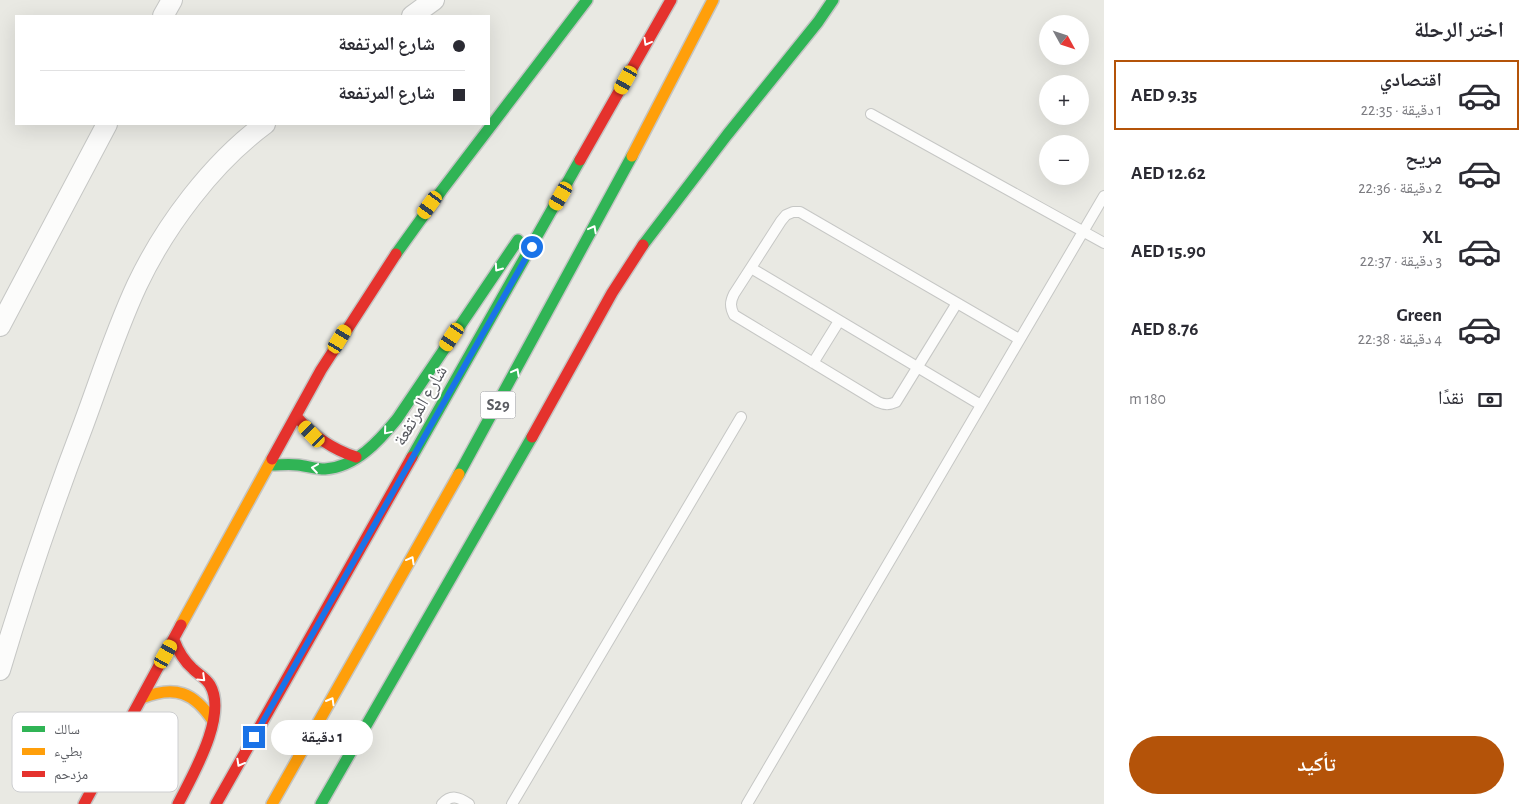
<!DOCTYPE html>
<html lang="ar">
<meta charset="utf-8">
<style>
:root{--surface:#fff;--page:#f2f2f3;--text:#2b2b33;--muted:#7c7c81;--line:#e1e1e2;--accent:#b45309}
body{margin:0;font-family:"Alegreya Sans","Noto Naskh Arabic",sans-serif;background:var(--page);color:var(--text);direction:rtl;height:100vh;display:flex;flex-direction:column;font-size:19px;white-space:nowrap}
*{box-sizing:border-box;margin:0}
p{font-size:16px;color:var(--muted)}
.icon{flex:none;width:28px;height:28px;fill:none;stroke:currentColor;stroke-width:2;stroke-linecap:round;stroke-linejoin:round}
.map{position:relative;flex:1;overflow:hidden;direction:ltr}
.side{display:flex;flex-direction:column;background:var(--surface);width:425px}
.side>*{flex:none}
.top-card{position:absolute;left:15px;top:15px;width:475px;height:110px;border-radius:0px;box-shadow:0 5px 20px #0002;direction:rtl;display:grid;align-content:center;height:110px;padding:0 25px;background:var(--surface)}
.needle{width:32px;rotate:130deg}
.fabs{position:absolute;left:1039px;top:15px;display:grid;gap:10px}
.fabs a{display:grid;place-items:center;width:50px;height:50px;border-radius:50%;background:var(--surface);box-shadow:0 5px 20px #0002;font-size:25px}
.end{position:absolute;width:22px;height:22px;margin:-11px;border:6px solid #1a73e8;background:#fff;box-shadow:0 0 0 2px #fff}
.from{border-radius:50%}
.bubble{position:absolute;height:35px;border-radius:18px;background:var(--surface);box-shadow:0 5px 20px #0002;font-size:16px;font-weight:700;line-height:35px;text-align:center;direction:rtl}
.car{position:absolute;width:15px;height:30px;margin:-15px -8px;border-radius:6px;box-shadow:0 0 4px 1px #0007;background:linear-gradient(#f5c518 24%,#345 0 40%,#f5c518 0 76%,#345 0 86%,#f5c518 0)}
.top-card b{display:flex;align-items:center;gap:18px;height:48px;font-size:19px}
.top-card b+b{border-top:1px solid var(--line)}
.top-card i{width:12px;height:12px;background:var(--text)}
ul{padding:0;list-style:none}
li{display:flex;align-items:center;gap:15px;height:70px;margin:0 10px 8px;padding:0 15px;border:2px solid transparent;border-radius:0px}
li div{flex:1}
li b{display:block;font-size:19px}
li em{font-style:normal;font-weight:700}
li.active{border-color:var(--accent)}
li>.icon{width:45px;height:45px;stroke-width:1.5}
h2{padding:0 25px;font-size:22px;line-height:60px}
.pay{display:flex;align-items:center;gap:12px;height:55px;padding:0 25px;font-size:19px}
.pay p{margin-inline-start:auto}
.action{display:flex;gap:10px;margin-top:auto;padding:10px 25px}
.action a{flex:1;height:58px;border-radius:30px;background:var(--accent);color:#fff;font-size:20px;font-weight:700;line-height:58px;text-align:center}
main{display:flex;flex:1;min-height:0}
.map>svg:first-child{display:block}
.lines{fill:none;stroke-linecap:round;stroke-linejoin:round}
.lane-casing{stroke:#c6c7c5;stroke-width:12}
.street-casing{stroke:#c6c7c5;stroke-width:22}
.fast-casing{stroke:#c4c5c4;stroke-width:14}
.slow-casing{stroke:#c4c5c4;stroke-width:14}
.jam-casing{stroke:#c4c5c4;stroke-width:14}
.lane{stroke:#fcfcfb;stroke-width:10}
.street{stroke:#fcfcfb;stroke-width:20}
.fast{stroke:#30b455;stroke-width:11}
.slow{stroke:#ff9f0a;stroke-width:11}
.jam{stroke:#e5322d;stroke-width:11}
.oneway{stroke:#fff}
.route{stroke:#1a73e8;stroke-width:6}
.labels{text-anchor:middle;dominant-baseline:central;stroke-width:4;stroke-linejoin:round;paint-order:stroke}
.shield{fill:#fff;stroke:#8b8c90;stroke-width:1}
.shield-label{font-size:16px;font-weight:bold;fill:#595b61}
.street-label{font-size:18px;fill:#595b61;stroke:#fff}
.key{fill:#fff;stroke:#cdced0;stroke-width:1}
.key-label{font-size:14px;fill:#595b61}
</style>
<main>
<section class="side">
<h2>اختر الرحلة</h2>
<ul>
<li class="active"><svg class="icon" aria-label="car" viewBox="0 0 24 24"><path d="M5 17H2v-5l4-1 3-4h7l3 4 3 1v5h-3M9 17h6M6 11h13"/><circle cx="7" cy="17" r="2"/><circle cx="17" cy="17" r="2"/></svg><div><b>اقتصادي</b><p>1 دقيقة · 22:35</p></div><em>AED 9.35</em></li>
<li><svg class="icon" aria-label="car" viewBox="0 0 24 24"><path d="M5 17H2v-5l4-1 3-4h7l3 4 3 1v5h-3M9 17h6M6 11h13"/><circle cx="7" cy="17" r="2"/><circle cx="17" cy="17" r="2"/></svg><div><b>مريح</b><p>2 دقيقة · 22:36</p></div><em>AED 12.62</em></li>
<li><svg class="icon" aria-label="car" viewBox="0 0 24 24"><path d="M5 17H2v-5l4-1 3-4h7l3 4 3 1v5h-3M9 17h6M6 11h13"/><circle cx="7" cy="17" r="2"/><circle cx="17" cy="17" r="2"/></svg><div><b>XL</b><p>3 دقيقة · 22:37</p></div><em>AED 15.90</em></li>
<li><svg class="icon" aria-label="car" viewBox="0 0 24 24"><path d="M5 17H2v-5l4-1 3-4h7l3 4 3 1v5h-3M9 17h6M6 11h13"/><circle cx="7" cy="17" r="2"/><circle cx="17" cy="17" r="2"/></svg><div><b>Green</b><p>4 دقيقة · 22:38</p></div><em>AED 8.76</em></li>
</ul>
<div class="pay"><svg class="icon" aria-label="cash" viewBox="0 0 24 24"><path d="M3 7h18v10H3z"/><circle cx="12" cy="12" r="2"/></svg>نقدًا<p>180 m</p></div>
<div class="action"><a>تأكيد</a></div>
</section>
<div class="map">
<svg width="1104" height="804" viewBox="0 0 1104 804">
<rect width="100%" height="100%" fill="#e9e9e3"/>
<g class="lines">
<defs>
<path id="lane" d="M 871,114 L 1104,243
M 793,212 L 800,212 L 957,303 L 896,402 C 889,405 885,405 878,402 L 734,315 C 730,307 730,302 734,294 L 781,221 L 786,215 Z
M 751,268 L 981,405
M 957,303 L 1019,339
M 813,363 L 839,321
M 442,804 C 451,794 459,797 469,804
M 512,804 L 741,417
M 747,804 L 1104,196"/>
<path id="street" d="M 163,16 L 172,0
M 412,16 L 434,0
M 0,326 L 107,124
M 0,670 C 25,586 53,504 84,423 C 101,377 116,330 137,285 C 165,226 212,163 265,124"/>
<path id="fast" d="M 643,245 L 727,135 L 818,22 L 833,0
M 396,254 L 442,190 L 587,0
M 412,457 L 580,160
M 271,465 C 280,465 289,464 298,465 C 307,466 316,469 325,469 C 356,467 379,441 397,419 L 518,240
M 459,474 L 632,156
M 321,804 L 532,437"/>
<path id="slow" d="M 632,156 L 713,0
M 181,625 L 272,459
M 142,698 C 175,685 194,692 213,721
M 272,804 L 459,474"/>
<path id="jam" d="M 580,160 L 671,0
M 296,416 C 313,436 331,449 356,457
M 532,437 L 612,293 L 643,245
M 272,459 L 321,370 L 396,254
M 174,640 C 178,651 184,661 193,669 C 198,674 206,678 210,685 C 228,716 192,776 178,804
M 84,804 L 181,625
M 216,804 L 412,457"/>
</defs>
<use href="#lane" class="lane-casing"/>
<use href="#street" class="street-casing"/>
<use href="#fast" class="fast-casing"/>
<use href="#slow" class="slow-casing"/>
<use href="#jam" class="jam-casing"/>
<use href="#lane" class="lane"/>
<use href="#street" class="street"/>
<use href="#fast" class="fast"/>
<use href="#slow" class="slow"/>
<use href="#jam" class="jam"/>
</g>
<defs><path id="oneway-chevron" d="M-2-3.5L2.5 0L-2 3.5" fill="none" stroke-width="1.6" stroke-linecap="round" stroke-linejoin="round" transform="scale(1.25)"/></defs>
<g class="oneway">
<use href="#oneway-chevron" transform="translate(647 42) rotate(119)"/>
<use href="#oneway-chevron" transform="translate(593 229) rotate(-62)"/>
<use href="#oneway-chevron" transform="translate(498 268) rotate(125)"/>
<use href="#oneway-chevron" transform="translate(516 372) rotate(-62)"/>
<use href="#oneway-chevron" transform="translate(387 431) rotate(130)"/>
<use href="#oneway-chevron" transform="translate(315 468) rotate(-172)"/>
<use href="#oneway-chevron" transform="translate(411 560) rotate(-61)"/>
<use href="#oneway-chevron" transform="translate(202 678) rotate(44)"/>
<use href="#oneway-chevron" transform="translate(331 701) rotate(-60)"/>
<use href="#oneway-chevron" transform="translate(240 763) rotate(119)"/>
</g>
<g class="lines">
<path class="route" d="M 254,737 L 532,247"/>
</g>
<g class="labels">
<rect class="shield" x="480.5" y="391.5" width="35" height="27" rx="4"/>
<g class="shield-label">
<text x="498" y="405">S29</text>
</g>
<g class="street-label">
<text transform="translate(421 406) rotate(-60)">شارع المرتفعة</text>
</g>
</g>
<rect x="12" y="712" width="166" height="80" rx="8" class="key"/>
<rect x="22" y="726" width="23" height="6" fill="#30b455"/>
<rect x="22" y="748" width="23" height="7" fill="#ff9f0a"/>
<rect x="22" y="771" width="23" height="6" fill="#e5322d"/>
<g class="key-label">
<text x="54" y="734">سالك</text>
<text x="54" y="756">بطيء</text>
<text x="54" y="779">مزدحم</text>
</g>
</svg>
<div class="fabs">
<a><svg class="needle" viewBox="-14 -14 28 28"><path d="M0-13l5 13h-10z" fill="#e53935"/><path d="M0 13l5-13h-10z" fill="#7c7c81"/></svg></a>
<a>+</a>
<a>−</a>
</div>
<i class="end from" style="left:532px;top:247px"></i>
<i class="end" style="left:254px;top:737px"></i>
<div class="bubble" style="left:271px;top:720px;width:102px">1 دقيقة</div>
<i class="car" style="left:626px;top:80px;rotate:209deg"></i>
<i class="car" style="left:561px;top:196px;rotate:210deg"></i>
<i class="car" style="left:430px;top:205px;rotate:216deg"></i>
<i class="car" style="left:452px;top:337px;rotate:214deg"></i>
<i class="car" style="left:340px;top:339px;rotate:31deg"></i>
<i class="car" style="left:312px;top:434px;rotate:316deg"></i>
<i class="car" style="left:166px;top:654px;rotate:29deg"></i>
<div class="top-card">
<b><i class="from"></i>شارع المرتفعة</b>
<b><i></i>شارع المرتفعة</b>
</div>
</div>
</main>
